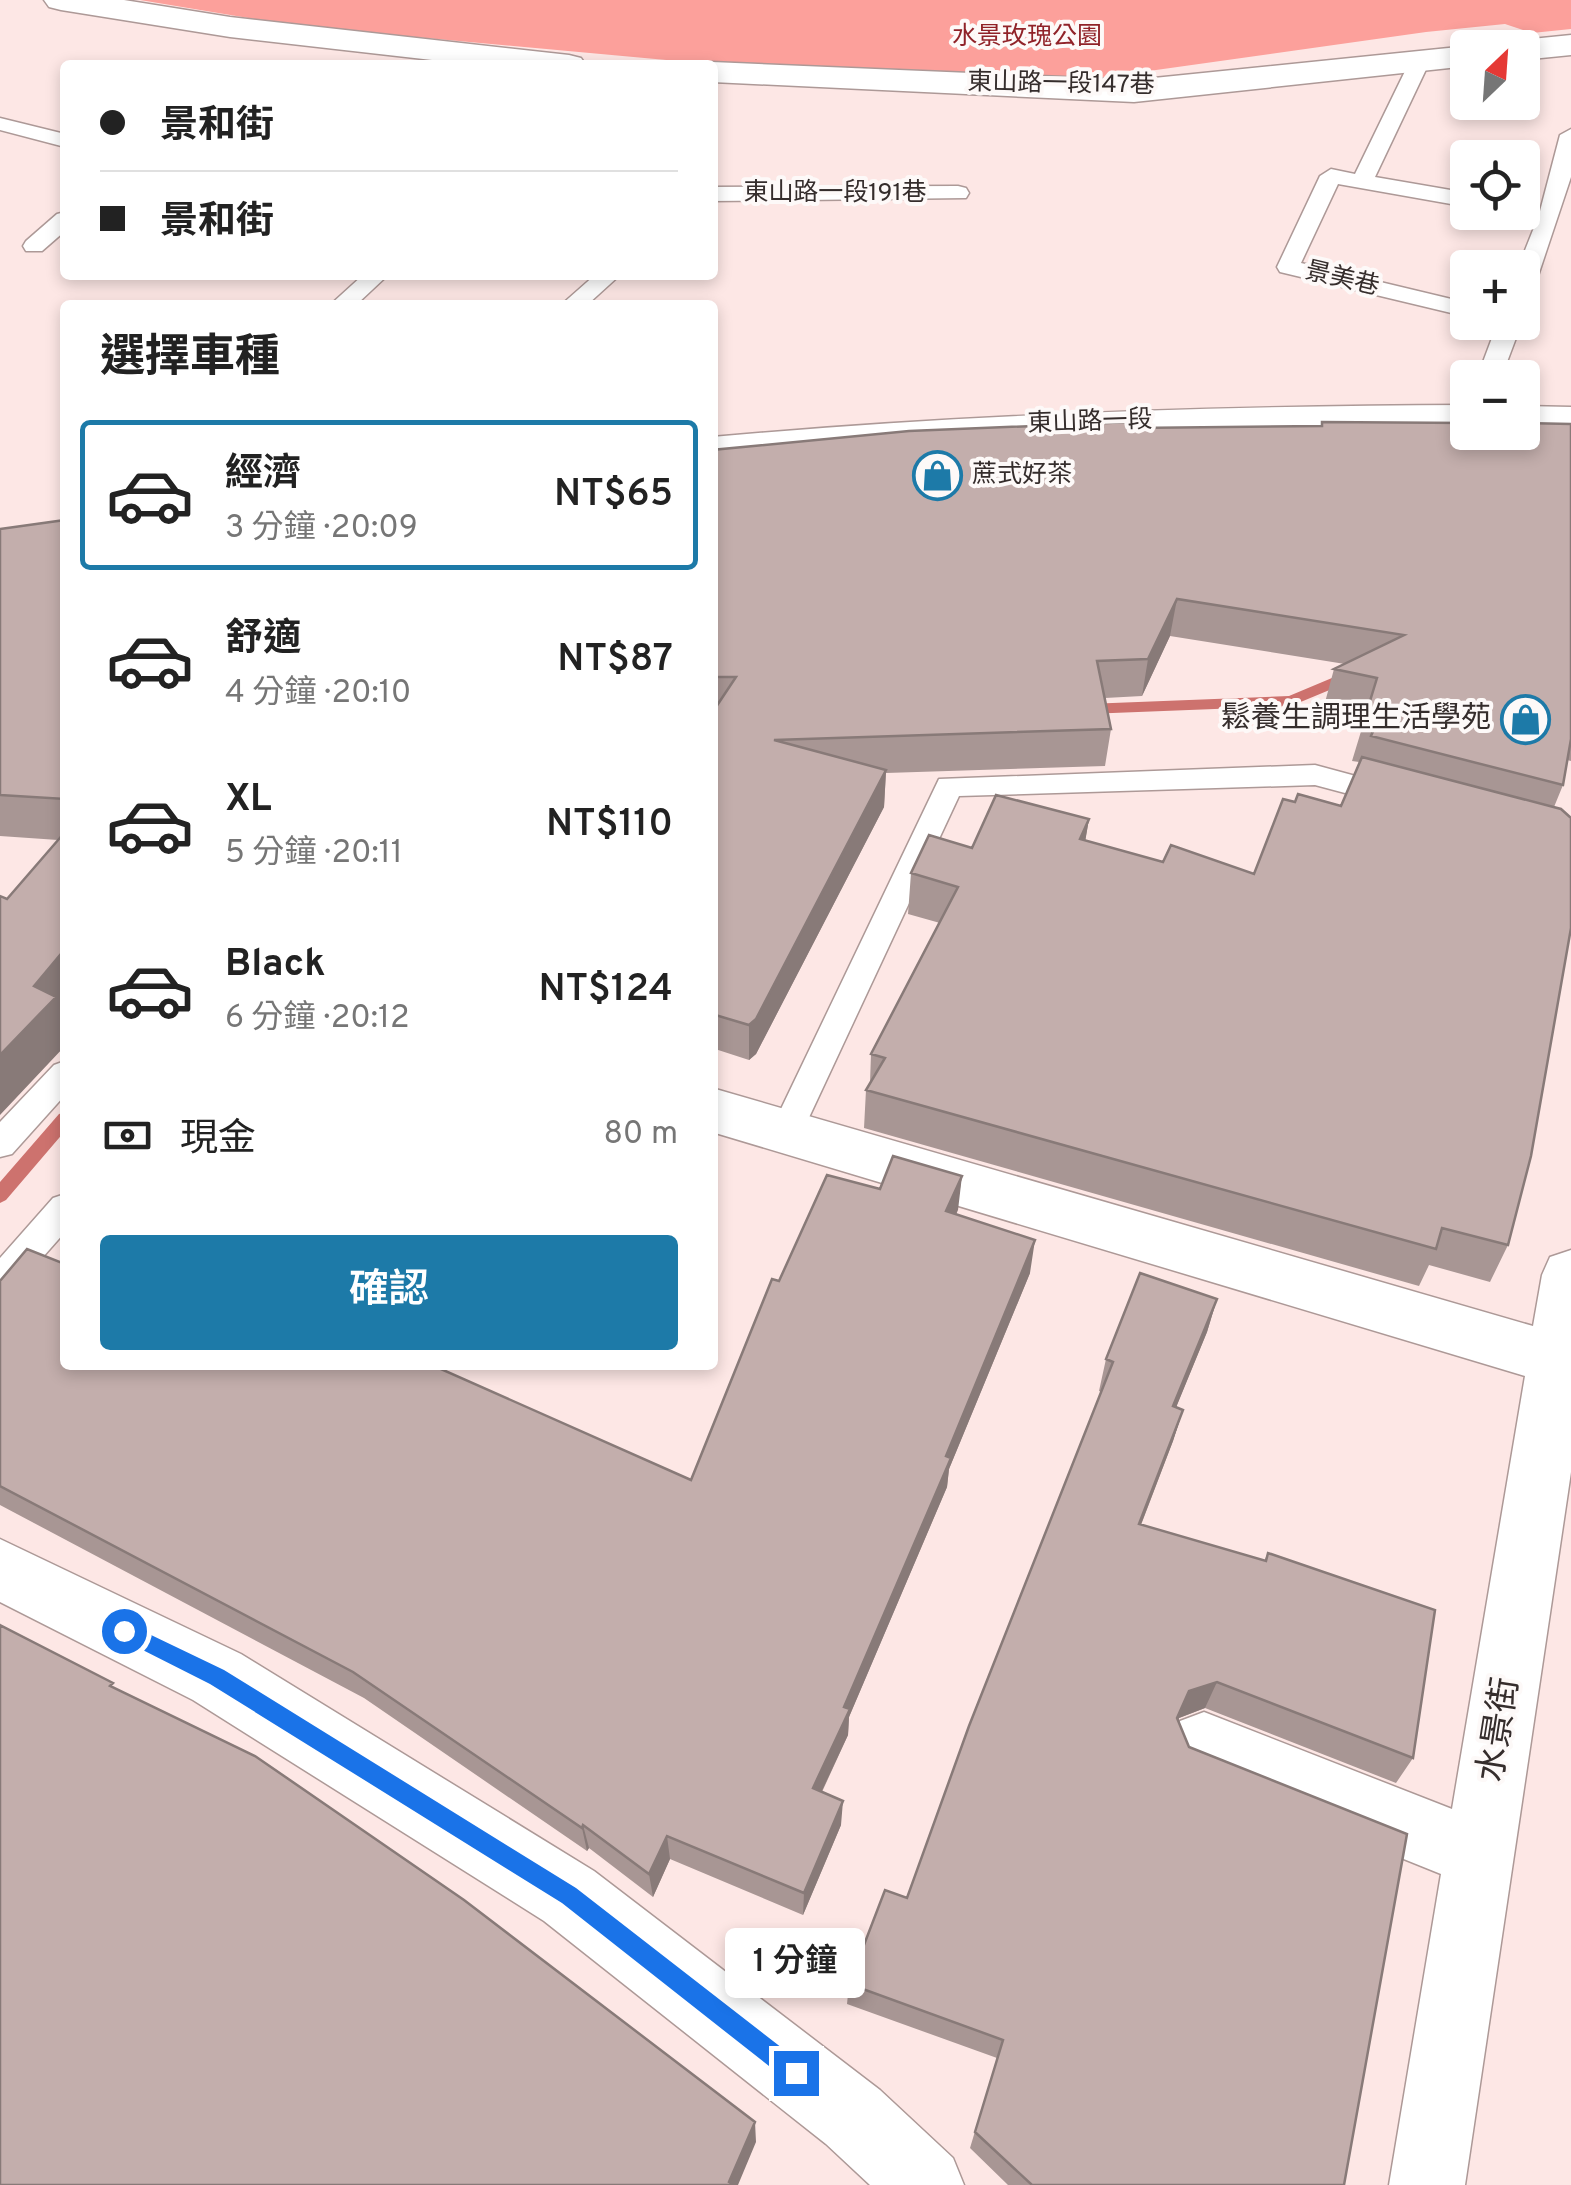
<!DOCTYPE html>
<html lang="zh-TW">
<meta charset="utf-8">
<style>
:root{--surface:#fff;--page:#f6f6f6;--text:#222;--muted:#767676;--line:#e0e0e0;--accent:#1d7aa8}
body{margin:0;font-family:Overpass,"Noto Sans TC",sans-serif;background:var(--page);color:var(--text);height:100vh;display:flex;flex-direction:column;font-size:38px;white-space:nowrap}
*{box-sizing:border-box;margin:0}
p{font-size:32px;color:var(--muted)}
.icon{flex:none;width:55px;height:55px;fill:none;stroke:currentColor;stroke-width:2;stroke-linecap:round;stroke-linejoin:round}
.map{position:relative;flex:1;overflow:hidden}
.sheet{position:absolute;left:60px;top:300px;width:658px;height:1070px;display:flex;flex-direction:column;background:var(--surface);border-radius:10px;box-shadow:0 5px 15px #0003}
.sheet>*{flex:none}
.hud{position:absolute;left:60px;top:60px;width:658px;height:220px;border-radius:10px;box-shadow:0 5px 15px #0003;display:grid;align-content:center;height:220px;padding:0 40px;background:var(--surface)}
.needle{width:65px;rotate:25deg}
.controls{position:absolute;left:1450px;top:30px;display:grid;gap:20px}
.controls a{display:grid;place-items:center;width:90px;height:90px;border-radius:10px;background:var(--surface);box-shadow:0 5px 15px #0003;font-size:50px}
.end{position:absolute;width:45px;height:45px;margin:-22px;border:12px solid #1a73e8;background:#fff;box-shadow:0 0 0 5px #fff}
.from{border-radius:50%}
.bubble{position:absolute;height:70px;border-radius:10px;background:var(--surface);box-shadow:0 5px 15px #0003;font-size:32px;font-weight:600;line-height:70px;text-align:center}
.hud b{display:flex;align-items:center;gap:35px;height:95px;font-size:38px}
.hud b+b{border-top:2px solid var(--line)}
.hud i{width:25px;height:25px;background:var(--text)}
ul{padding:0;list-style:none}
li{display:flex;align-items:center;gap:30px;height:150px;margin:0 20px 15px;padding:0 20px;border:5px solid transparent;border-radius:10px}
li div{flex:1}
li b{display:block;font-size:38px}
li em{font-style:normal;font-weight:600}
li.on{border-color:var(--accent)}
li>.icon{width:90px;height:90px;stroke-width:1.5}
h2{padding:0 40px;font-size:45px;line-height:120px}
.pay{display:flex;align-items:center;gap:25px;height:110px;padding:0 40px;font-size:38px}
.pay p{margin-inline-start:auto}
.action{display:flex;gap:20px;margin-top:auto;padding:20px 40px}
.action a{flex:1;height:115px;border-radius:10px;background:var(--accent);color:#fff;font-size:40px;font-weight:600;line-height:115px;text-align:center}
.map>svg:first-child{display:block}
.green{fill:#fca09b}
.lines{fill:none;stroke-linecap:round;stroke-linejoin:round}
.stream{fill:#cd726e;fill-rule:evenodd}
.lane-casing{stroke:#ad9997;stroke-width:3}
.street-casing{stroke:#ad9997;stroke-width:3}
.secondary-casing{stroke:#ad9997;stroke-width:3}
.lane{fill:#fff;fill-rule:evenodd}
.street{fill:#fff;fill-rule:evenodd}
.secondary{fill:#fff;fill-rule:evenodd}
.wall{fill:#a89694}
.shaded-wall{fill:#887a78}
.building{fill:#c3aeac;stroke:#887a78;stroke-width:2.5}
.route{fill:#1a73e8}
.labels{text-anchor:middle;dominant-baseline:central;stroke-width:8;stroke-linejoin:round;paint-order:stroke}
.far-park-label{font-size:25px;fill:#902228;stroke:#fdf9f8}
.far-street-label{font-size:25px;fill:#352d2c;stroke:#fdf9f8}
.far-poi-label{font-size:25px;fill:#352d2c;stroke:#fdf9f8;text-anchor:start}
.poi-label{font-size:30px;fill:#352d2c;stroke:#fdf9f8;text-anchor:end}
.near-street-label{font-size:35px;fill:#352d2c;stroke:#fdf9f8}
</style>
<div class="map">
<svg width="1571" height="2185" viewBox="0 0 1571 2185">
<rect width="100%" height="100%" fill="#fde7e5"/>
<path class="green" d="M 140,0 L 1571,0 L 1571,29 L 1532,33 L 1505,24 L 1426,32 L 1099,78 L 699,63 L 296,26 Z"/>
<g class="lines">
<path class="stream" d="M 1351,670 L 1356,671 L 1356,679 L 1291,706 L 1087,714 L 1079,709 L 1087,704 L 1289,696 Z
M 65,1112 L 65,1131 L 6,1200 L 0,1203 L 0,1182 L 59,1114 Z"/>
<defs>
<path id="lane" d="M 1420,55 L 1430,61 L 1375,177 L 1468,193 L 1468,207 L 1338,184 L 1301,263 L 1468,303 L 1468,317 L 1280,272 L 1277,267 L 1320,176 L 1331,169 L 1355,174 L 1410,61 Z
M 0,118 L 65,134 L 65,147 L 0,130 Z
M 1571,129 L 1571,177 L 1534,288 L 1522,295 L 1522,268 L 1518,268 L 1539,215 L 1560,135 Z
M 958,186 L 966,188 L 969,193 L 966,198 L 712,201 L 712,187 Z
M 65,212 L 65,231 L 42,251 L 26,251 L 23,246 L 26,241 L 57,214 Z
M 363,275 L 388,275 L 356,305 L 330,305 Z
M 595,275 L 620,275 L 587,305 L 561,305 Z
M 1498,322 L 1522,322 L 1501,378 L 1477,378 Z
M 1315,765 L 1400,788 L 1405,795 L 1400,802 L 1390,805 L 1315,785 L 959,796 L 798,1141 L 786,1145 L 774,1141 L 770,1132 L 939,779 Z
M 65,1061 L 65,1095 L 12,1154 L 0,1157 L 0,1122 L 54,1065 Z
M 65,1194 L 65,1232 L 12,1292 L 0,1297 L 0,1258 L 53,1198 Z"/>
<path id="street" d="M 44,0 L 124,0 L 230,17 L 569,55 L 581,58 L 586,65 L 476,65 L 230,37 L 61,10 L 49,7 Z
M 1571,35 L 1571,55 L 1522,60 L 1522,48 L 1506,48 L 1522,40 Z
M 1468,46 L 1476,48 L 1468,48 L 1468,66 L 1134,102 L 712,82 L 712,65 L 699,65 L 712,62 L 1134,80 Z
M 712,1088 L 1533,1326 L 1542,1275 L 1550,1257 L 1571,1250 L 1571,1472 L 1465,2185 L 1389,2185 L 1441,1874 L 1180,1769 L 1170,1745 L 1180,1721 L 1204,1712 L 1452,1809 L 1525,1376 L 712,1132 Z
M 0,1539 L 241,1654 L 594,1871 L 880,2090 L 953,2158 L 964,2185 L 870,2185 L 826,2144 L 544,1921 L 193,1700 L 0,1602 Z"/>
<path id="secondary" d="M 1468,405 L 1468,431 C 1215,431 964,439 712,463 L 712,437 C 964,414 1215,406 1468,405 Z
M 1522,406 L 1571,407 L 1571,433 L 1522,432 Z"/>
</defs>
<use href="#lane" class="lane-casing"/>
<use href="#street" class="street-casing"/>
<use href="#secondary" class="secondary-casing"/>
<use href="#lane" class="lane"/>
<use href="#street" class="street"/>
<use href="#secondary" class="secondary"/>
</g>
<path class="wall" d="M 1571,424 L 1571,761 L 1567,760 L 1563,785 L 1554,807 L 1508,1245 L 1490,1282 L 1429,1265 L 1419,1286 L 864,1128 L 866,1090 L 870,1083 L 871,1054 L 940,923 L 908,914 L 911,873 L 972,848 L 1089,819 L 1085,841 L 1163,862 L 1254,874 L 1295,802 L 1341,806 L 1359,762 L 1352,761 L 1366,715 L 1324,706 L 1334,669 L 1345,664 L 1170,636 L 1142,696 L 1105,698 L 1111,729 L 1105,766 L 886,773 L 884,807 L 756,1054 L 749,1060 L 712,1048 L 712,450 L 1133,428 Z
M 65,520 L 65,1011 L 63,1013 L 65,1017 L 65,1046 L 7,899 L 58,840 L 0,836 L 0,529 Z
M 962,1176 L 956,1214 L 1030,1273 L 949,1469 L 947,1487 L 849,1717 L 848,1735 L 822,1792 L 841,1825 L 803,1915 L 670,1859 L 653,1897 L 589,1848 L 587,1851 L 364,1698 L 0,1505 L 0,1281 L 444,1365 L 441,1369 L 691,1480 L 779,1281 L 880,1189 Z
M 1217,1299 L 1207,1332 L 1176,1407 L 1183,1410 L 1173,1441 L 1141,1525 L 1264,1561 L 1268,1553 L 1413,1758 L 1396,1783 L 1205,1708 L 1179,1718 L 1178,1720 L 1344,2185 L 1008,2185 L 970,2148 L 997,2058 L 847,2004 L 849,1984 L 907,1898 L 1102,1392 L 1099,1391 L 1106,1359 Z"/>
<path class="shaded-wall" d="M 1177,599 L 1170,636 L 1142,696 L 1148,659 Z
M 886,770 L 884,807 L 756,1054 L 749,1060 L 749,1025 Z
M 1089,819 L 1082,860 L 1080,839 Z
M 65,949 L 65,1011 L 63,1013 L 65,1017 L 65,1046 L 0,1115 L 0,1055 L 34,986 Z
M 962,1176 L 958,1210 L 943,1244 L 946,1211 Z
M 1035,1240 L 1030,1273 L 949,1469 L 947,1487 L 849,1717 L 848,1735 L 812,1812 L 813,1788 L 844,1707 Z
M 1217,1299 L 1207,1332 L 1164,1437 L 1173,1406 Z
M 1183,1410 L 1173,1441 L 1130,1553 L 1139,1524 Z
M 1217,1682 L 1205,1708 L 1179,1718 L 1167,1744 L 1189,1691 Z
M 843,1801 L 841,1825 L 803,1915 L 804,1893 Z
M 583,1825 L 589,1848 L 587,1851 L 582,1828 Z
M 667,1836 L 670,1859 L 653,1897 L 649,1874 Z
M 755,2122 L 756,2142 L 738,2185 L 730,2185 L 729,2182 Z"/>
<path class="building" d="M 1131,422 L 1133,428 L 1322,426 L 1322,422 L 1468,423 L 1468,432 L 1522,432 L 1522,423 L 1571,424 L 1571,739 L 1563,785 L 1371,736 L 1375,727 L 1363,724 L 1377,678 L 1334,669 L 1404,635 L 1177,599 L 1148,659 L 1097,661 L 1111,729 L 774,740 L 886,770 L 756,1019 L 749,1025 L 712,1014 L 712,713 L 736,677 L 712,677 L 712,450 L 909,431 Z
M 65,520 L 65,799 L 0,795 L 0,529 Z
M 1362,757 L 1561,809 L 1571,818 L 1571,928 L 1531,1156 L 1508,1245 L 1442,1228 L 1436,1249 L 866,1090 L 885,1058 L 871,1054 L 958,887 L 911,873 L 929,835 L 972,848 L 996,795 L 1089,819 L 1080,839 L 1163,862 L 1171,845 L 1254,874 L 1283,799 L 1295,802 L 1298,794 L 1341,806 Z
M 65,832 L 65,949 L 34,986 L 56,997 L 0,1055 L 0,896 L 7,899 Z
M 893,1156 L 962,1176 L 946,1211 L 1035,1240 L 946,1456 L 951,1458 L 844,1707 L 850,1709 L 813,1788 L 843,1801 L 804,1893 L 667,1836 L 649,1874 L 583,1825 L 582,1828 L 353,1672 L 0,1486 L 0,1281 L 27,1249 L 65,1264 L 65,1365 L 432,1365 L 691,1480 L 772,1279 L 779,1281 L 827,1175 L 880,1189 Z
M 1140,1273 L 1217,1299 L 1173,1406 L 1183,1410 L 1139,1524 L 1266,1561 L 1268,1553 L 1435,1610 L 1413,1758 L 1217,1682 L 1189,1691 L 1177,1718 L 1189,1747 L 1407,1834 L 1344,2185 L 1032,2185 L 975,2132 L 1003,2040 L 849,1984 L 885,1890 L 907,1898 L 969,1726 L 1113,1362 L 1106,1359 Z
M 0,1625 L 113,1683 L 110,1686 L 255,1756 L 464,1900 L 755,2122 L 729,2182 L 735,2185 L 0,2185 Z"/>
<path class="route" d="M 124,1622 L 224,1670 L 576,1888 L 804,2065 L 807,2073 L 804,2081 L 796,2084 L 788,2081 L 562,1903 L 210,1684 L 117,1637 L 114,1631 Z"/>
<defs>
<symbol id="shop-ring" viewBox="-11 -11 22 22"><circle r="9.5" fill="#fdf9f8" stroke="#1d7aa8" stroke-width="1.5"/><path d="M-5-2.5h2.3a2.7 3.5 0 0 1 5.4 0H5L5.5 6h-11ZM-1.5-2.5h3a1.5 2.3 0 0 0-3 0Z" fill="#1d7aa8"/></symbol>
</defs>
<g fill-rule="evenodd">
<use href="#shop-ring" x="910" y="448" width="55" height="55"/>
<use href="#shop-ring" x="1498" y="692" width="55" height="55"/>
</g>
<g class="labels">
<g class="far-park-label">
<text x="1027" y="38">水景玫瑰公園</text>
</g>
<g class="far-street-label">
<text transform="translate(1061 85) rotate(1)">東山路一段147巷</text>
<text x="835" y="194">東山路一段191巷</text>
<text transform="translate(1342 280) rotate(13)">景美巷</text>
<text transform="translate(1090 423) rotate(-2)">東山路一段</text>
</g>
<g class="far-poi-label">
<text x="972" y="476">蔗式好茶</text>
</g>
<g class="poi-label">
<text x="1491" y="719">鬆養生調理生活學苑</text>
</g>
<g class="near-street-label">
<text transform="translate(1500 1730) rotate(-81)">水景街</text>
</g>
</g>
</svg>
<div class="controls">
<a><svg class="needle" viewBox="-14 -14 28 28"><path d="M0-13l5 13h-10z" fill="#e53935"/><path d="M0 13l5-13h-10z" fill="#767676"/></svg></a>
<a><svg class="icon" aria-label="locate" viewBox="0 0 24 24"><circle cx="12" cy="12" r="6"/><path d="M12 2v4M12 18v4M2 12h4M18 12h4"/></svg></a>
<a>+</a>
<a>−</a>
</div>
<i class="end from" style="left:124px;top:1631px"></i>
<i class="end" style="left:796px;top:2073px"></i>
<div class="bubble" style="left:725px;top:1928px;width:140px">1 分鐘</div>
<div class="hud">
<b><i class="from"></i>景和街</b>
<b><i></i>景和街</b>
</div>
<section class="sheet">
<h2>選擇車種</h2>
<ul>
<li class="on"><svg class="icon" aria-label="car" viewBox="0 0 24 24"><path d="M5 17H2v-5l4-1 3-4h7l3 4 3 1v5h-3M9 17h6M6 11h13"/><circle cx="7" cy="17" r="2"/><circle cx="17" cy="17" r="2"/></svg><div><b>經濟</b><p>3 分鐘 · 20:09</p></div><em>NT$65</em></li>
<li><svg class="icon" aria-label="car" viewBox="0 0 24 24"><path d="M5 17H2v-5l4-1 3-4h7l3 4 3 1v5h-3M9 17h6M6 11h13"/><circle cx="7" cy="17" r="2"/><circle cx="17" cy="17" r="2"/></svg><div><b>舒適</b><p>4 分鐘 · 20:10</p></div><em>NT$87</em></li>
<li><svg class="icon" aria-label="car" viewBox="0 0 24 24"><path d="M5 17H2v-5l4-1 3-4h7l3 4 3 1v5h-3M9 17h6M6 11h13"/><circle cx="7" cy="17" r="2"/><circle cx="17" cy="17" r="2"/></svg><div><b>XL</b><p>5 分鐘 · 20:11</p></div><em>NT$110</em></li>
<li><svg class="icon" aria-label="car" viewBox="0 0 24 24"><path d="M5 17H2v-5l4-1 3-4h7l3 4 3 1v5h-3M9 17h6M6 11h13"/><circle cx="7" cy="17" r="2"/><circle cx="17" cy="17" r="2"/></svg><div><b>Black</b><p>6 分鐘 · 20:12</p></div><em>NT$124</em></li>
</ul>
<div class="pay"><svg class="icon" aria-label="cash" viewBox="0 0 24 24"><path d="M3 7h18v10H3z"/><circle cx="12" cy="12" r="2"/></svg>現金<p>80 m</p></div>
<div class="action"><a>確認</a></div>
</section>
</div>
